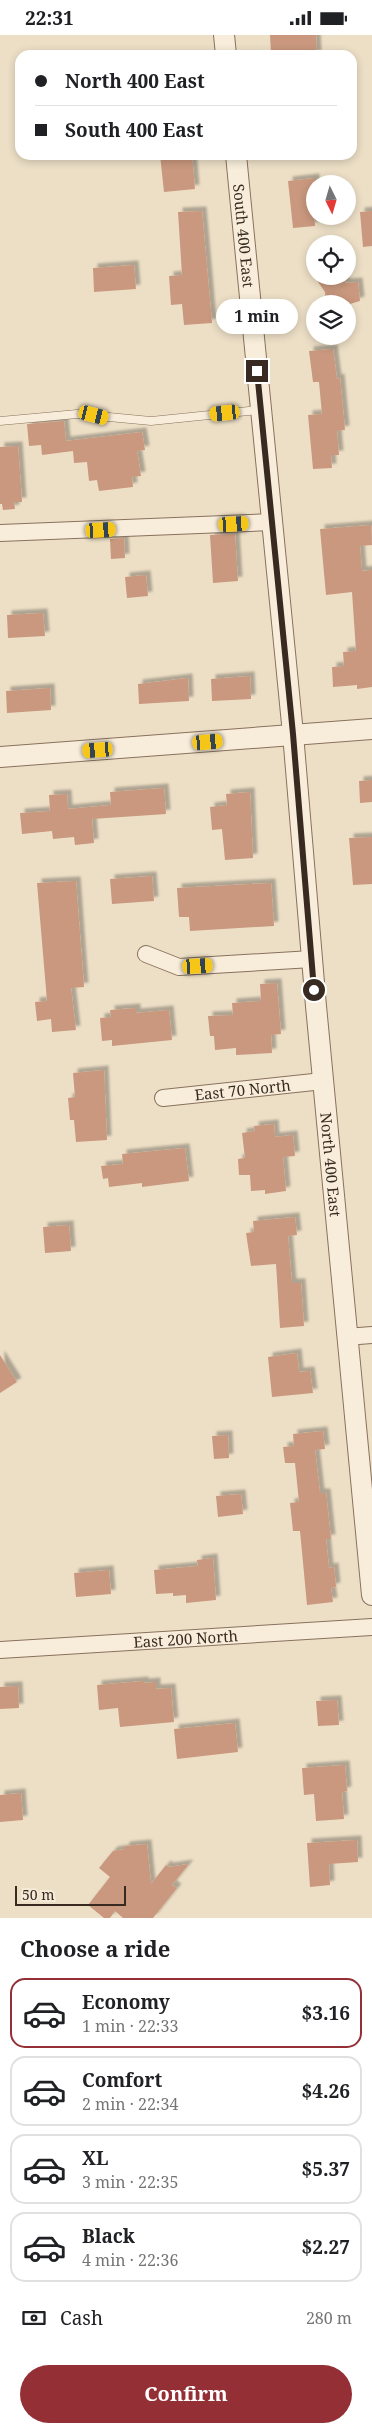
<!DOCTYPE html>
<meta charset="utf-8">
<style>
:root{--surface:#fff;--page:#f2f2f2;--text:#202124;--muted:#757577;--line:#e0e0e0;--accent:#942f36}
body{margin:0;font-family:"Noto Serif",serif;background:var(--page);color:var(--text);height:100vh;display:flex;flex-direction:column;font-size:19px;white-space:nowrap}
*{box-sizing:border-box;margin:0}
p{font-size:16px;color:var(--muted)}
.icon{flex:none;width:28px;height:28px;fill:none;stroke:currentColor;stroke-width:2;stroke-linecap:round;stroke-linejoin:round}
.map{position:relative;height:1883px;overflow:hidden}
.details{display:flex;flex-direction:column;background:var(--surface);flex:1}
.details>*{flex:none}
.hud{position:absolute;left:15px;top:15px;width:342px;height:110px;border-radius:15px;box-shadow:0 2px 8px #0003;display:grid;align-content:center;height:110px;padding:0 20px;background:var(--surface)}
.needle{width:32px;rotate:175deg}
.fabs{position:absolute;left:306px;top:140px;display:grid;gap:10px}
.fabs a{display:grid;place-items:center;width:50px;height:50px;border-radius:50%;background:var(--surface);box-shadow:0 2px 8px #0003;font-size:25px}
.scale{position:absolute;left:15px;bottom:12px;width:111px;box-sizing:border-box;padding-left:5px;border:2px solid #382a20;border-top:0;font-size:14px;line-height:18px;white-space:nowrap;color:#382a20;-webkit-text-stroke:4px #f4ead6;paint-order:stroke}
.end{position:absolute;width:22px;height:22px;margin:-11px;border:6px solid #382a20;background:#fff;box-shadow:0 0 0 2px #fff}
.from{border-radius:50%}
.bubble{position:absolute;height:35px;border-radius:18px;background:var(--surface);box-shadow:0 2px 8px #0003;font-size:16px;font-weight:700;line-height:35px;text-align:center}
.car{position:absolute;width:15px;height:30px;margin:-15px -8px;border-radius:6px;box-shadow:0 0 4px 1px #0007;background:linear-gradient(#f5c518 24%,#345 0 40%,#f5c518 0 76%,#345 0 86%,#f5c518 0)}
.hud b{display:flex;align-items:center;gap:18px;height:48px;font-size:19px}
.hud b+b{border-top:1px solid var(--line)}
.hud i{width:12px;height:12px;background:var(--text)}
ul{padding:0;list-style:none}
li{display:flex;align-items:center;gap:15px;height:70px;margin:0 10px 8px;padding:0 10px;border:2px solid var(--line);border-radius:15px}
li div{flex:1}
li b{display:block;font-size:19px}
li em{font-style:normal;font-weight:700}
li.current{border-color:var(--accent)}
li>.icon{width:45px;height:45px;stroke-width:1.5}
h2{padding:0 20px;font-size:22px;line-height:60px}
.pay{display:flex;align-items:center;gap:12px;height:55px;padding:0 20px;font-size:19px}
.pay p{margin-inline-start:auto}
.button{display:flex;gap:10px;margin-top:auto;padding:10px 20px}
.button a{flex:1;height:58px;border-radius:30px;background:var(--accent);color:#fff;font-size:20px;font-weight:700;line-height:58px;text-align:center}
.status{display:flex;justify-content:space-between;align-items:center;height:35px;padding:0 25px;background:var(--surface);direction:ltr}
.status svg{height:14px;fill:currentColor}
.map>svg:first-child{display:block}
.building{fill:#c9987e;filter:url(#shadow)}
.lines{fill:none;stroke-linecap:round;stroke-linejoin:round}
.service-casing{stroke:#88715d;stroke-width:9}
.minor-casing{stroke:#88715d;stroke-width:18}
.tertiary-casing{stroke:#88715d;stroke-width:22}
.service{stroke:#f8edda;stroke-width:8}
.minor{stroke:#f8edda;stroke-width:16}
.tertiary{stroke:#f8edda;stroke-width:20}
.route{stroke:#382a20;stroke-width:6}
.labels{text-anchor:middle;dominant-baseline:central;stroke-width:4.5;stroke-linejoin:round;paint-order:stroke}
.street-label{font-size:15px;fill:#382a20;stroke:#f4ead6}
</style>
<div class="status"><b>22:31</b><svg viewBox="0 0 49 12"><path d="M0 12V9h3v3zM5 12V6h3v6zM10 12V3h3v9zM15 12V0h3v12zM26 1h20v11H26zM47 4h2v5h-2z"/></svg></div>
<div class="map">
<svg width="372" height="1883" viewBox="0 0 372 1883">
<defs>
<filter id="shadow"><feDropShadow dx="4.5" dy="-4.5" stdDeviation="1" flood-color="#0004"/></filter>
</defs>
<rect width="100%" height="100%" fill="#eddfc6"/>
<path class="building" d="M 270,0 L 316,0 L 317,20 L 271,18 Z
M 160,120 L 192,120 L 195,154 L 164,157 Z
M 315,143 L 315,160 L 312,160 L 315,191 L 293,193 L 288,146 Z
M 202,176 L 212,288 L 184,290 L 182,269 L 171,270 L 169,241 L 182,240 L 178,177 Z
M 372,176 L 372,211 L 363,212 L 360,177 Z
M 134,230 L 136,254 L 94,257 L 93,233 Z
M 314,241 L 341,241 L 346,248 L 358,247 L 360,266 L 350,269 L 326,269 L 325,257 Z
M 333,314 L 337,344 L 340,343 L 345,395 L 337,396 L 339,420 L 331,420 L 332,433 L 313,434 L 308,380 L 322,379 L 319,347 L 313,347 L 309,316 Z
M 64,386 L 66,406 L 142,397 L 145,415 L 137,416 L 141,441 L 132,442 L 133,452 L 99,456 L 97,445 L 89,446 L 87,427 L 74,428 L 73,416 L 42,420 L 41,410 L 29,411 L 27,389 Z
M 18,411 L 22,467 L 14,467 L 15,474 L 3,475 L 2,469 L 0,469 L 0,412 Z
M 371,490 L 372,510 L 360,511 L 362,536 L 372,535 L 372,652 L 357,654 L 357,650 L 333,652 L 332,632 L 344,631 L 343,617 L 356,616 L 352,557 L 326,560 L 320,494 Z
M 235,499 L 238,546 L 213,548 L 210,500 Z
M 124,503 L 125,523 L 111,524 L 110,504 Z
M 146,540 L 148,561 L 127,563 L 125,542 Z
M 43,578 L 45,601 L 8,603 L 7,580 Z
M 250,641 L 251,664 L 212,666 L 211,644 Z
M 188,643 L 189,666 L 139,669 L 138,649 Z
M 50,653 L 51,675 L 7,678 L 6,656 Z
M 372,745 L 372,767 L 360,768 L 359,746 Z
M 164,753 L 166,779 L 92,784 L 94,808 L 75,810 L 74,802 L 53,804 L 52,796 L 22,799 L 20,778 L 50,776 L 49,760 L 67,759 L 68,774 L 111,770 L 110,757 Z
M 250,757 L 253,823 L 225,825 L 222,794 L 212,795 L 210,772 L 227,770 L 226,759 Z
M 372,802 L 372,849 L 353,850 L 349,803 Z
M 152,841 L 154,866 L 112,869 L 110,844 Z
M 76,846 L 84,952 L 71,953 L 76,995 L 52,997 L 51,984 L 37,986 L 35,967 L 47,966 L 37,848 Z
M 271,848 L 274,891 L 190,896 L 189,882 L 179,882 L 177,853 Z
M 277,948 L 281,999 L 271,1000 L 272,1018 L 236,1020 L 236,1013 L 215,1015 L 214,1001 L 210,1001 L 208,981 L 233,980 L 232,968 L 261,966 L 260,949 Z
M 136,973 L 136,978 L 169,975 L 172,1005 L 112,1011 L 112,1005 L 102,1006 L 100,983 L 111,982 L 110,975 Z
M 104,1035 L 107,1105 L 76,1107 L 74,1085 L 70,1085 L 68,1063 L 75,1062 L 73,1038 Z
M 274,1089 L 275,1102 L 293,1100 L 295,1121 L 283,1122 L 286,1156 L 265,1159 L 265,1155 L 251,1156 L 250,1140 L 239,1140 L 238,1124 L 245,1123 L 242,1098 L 255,1096 L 254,1091 Z
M 185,1113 L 189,1146 L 142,1152 L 142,1148 L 109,1152 L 108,1143 L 103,1144 L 101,1131 L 123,1129 L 122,1119 Z
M 295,1182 L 297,1200 L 288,1201 L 292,1248 L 301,1248 L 304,1291 L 280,1293 L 276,1229 L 251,1231 L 246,1198 L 254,1197 L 253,1186 Z
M 69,1190 L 71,1216 L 45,1218 L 43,1192 Z
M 297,1318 L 299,1337 L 310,1336 L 313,1358 L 272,1362 L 268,1322 Z
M 0,1320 L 17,1347 L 0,1358 Z
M 323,1396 L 325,1414 L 315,1415 L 320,1458 L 326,1458 L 331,1504 L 326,1504 L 329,1533 L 334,1532 L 336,1552 L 331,1553 L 333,1567 L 307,1570 L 300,1496 L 293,1496 L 290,1468 L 299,1467 L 295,1428 L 285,1428 L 283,1412 L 294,1411 L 293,1399 Z
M 228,1400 L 229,1423 L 214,1424 L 212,1401 Z
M 241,1459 L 243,1479 L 218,1482 L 216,1461 Z
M 213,1523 L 216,1565 L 186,1568 L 186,1560 L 173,1561 L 173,1558 L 156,1559 L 154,1535 L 198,1531 L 197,1525 Z
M 109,1535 L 111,1559 L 76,1562 L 74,1538 Z
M 144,1646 L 144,1648 L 156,1647 L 156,1654 L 171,1653 L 174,1687 L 120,1692 L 118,1673 L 99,1675 L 97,1650 Z
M 18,1651 L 19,1673 L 0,1674 L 0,1652 Z
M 337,1665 L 339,1690 L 318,1691 L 316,1666 Z
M 235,1688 L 238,1717 L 177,1724 L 174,1694 Z
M 345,1730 L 347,1756 L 342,1757 L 344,1784 L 316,1786 L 314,1759 L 304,1760 L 302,1733 Z
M 21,1758 L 23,1785 L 0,1787 L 0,1760 Z
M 357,1805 L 358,1827 L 329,1829 L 330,1850 L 310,1852 L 307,1808 Z
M 147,1809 L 151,1849 L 166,1830 L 169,1832 L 189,1829 L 172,1850 L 177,1853 L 153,1883 L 123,1883 L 115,1876 L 110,1883 L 104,1883 L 88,1870 L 110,1842 L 99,1833 L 113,1816 L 125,1814 L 125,1811 Z"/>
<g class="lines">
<defs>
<path id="service" d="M 0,386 L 77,379 L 151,386 L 259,375"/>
<g id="minor">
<path d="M 0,498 L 272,487"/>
<path d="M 146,919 L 179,932 L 312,924"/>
<path id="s1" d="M 163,1063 L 323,1046"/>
<path d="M 346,1302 L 372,1300"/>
<path id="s2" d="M 0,1615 L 372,1592"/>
</g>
<g id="tertiary">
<path d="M 224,0 L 226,20"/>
<path id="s3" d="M 236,120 L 293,699 L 316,971 L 372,1560"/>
<path d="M 0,722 L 372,694"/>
</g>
</defs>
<use href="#service" class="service-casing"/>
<use href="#minor" class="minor-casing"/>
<use href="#tertiary" class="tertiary-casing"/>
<use href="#service" class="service"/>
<use href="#minor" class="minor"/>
<use href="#tertiary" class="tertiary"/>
</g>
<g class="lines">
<path class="route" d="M 257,336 L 293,699 L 314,955"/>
</g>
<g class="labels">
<g class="street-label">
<text stroke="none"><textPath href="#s3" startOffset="81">South 400 East</textPath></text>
<text stroke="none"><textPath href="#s1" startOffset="80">East 70 North</textPath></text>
<text stroke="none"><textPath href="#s3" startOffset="1014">North 400 East</textPath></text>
<text stroke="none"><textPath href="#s2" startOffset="186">East 200 North</textPath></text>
</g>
</g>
</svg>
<div class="fabs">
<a><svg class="needle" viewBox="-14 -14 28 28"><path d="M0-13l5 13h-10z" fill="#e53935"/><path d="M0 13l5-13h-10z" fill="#757577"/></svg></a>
<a><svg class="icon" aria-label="locate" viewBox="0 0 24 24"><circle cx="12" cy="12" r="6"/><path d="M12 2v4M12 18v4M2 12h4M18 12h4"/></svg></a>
<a><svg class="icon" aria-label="layers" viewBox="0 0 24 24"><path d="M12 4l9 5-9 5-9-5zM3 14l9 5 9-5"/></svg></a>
</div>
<div class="scale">50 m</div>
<i class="end from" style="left:314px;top:955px"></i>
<i class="end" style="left:257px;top:336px"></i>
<div class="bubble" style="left:216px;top:264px;width:82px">1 min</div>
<i class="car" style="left:225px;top:378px;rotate:264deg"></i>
<i class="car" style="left:94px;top:380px;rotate:104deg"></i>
<i class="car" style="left:234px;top:489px;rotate:87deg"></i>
<i class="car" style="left:101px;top:495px;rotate:87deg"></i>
<i class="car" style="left:208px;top:707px;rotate:85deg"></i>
<i class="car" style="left:98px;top:715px;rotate:266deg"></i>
<i class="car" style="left:198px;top:931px;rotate:87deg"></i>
<div class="hud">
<b><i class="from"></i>North 400 East</b>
<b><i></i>South 400 East</b>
</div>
</div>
<section class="details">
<h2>Choose a ride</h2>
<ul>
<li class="current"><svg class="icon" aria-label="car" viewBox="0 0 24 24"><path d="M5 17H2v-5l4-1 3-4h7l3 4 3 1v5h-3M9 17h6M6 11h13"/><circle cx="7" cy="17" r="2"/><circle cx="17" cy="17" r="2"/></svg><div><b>Economy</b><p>1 min · 22:33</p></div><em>$3.16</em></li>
<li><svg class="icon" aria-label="car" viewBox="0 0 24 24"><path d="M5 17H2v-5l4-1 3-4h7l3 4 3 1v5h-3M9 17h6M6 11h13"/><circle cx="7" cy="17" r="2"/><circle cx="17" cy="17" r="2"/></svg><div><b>Comfort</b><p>2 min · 22:34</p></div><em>$4.26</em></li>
<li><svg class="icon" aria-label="car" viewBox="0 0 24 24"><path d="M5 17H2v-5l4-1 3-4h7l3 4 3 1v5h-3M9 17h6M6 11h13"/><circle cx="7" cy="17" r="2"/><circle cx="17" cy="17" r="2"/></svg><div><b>XL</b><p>3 min · 22:35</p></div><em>$5.37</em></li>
<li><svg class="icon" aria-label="car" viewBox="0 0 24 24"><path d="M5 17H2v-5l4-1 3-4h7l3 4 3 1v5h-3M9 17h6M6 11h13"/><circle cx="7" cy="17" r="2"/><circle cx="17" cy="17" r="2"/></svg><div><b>Black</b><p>4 min · 22:36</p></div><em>$2.27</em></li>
</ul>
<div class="pay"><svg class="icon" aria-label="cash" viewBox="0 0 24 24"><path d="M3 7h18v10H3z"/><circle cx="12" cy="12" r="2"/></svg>Cash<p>280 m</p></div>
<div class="button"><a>Confirm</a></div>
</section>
